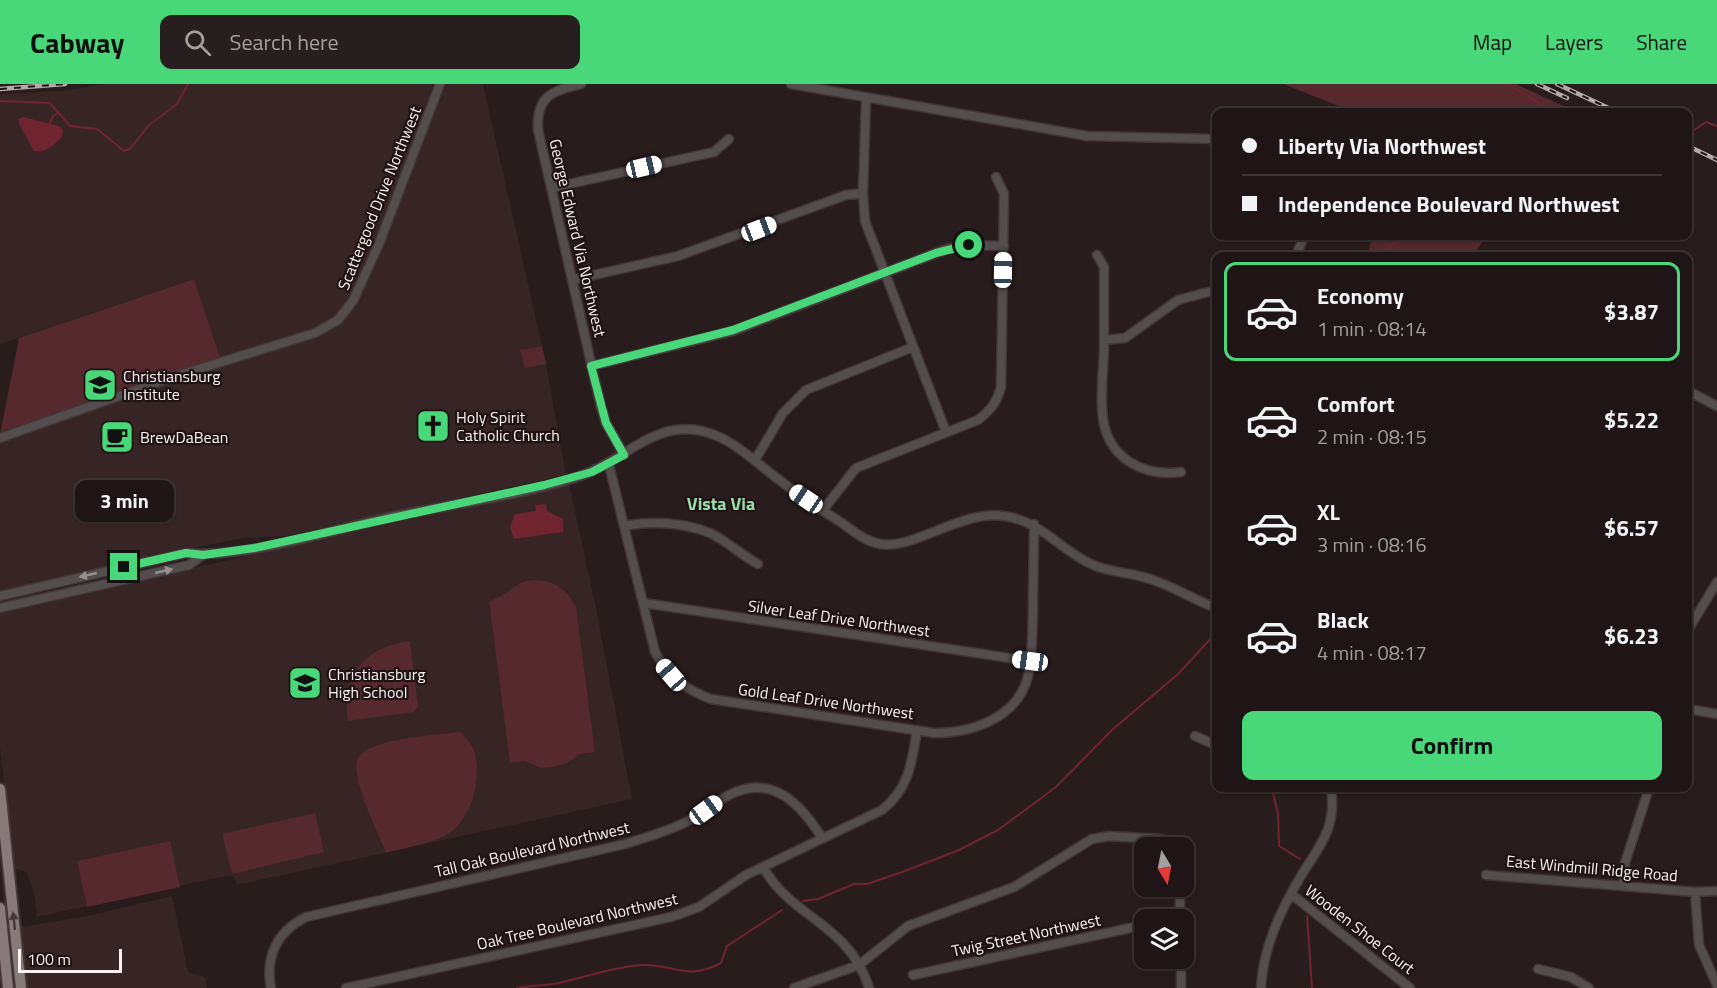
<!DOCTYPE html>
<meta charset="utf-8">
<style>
:root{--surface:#1f1516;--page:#271e1f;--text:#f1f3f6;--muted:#a19fa1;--line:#3c3435;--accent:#48d779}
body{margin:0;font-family:"Titillium Web",sans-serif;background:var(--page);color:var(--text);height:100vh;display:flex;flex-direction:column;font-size:22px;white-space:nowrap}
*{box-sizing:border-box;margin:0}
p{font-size:20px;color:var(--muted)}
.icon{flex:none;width:33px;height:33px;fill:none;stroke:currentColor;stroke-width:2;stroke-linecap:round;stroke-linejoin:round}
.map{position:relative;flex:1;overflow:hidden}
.details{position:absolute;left:1212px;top:168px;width:480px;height:540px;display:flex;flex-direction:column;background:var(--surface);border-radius:12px;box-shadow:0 2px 4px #0004,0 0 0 2px var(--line)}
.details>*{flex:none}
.hud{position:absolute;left:1212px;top:24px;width:480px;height:132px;border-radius:12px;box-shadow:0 2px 4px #0004,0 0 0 2px var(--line);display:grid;align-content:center;height:132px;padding:0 30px;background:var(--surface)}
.needle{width:39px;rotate:170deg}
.buttons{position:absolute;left:1134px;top:753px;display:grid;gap:12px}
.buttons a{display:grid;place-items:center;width:60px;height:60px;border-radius:12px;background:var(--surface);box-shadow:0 2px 4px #0004,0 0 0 2px var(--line);font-size:30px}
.scale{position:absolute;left:18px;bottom:15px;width:104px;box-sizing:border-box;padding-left:6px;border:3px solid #fcf2f2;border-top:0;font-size:16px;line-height:21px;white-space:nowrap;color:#fcf2f2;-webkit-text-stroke:4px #201314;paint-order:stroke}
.end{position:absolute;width:27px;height:27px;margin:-14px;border:8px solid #48d779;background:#111;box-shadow:0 0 0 3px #111}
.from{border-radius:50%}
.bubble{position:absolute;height:42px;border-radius:12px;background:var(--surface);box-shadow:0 2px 4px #0004,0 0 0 2px var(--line);font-size:20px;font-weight:700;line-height:42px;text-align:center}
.car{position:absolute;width:18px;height:36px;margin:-18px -9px;border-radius:8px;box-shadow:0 0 4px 2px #0007;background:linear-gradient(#fff 24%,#345 0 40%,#fff 0 76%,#345 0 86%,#fff 0)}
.hud b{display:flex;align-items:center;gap:21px;height:57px;font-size:22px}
.hud b+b{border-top:2px solid var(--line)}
.hud i{width:15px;height:15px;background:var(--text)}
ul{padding:10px 0 0;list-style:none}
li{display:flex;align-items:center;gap:18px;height:99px;margin:0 12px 9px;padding:0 18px;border:3px solid transparent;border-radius:12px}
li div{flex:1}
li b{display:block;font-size:22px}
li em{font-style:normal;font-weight:700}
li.active{border-color:var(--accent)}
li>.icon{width:54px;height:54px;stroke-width:1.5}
.action{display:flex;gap:12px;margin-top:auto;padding:12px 30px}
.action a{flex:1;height:69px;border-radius:12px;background:var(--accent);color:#111;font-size:24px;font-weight:700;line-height:69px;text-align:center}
header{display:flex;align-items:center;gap:36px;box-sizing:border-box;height:84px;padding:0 30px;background:var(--accent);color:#111}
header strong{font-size:28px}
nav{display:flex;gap:33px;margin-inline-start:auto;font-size:21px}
.search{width:420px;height:54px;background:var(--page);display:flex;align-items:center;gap:15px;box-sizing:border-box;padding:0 21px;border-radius:12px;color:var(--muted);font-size:22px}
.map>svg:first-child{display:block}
.built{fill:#372425}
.green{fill:#55292d}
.water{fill:#6f242f}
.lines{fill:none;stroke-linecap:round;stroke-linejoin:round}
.stream{stroke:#6f242f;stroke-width:2}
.minor-casing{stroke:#423637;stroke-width:11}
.major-casing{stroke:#423637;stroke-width:14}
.minor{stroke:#544d4e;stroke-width:8}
.major{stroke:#887a7a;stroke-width:10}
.rail-casing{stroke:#b6abab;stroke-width:4.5}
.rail{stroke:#201314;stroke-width:2;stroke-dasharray:7;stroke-linecap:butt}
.oneway{fill:#978f90}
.oneway2{fill:#443738}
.route{stroke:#48d779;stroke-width:8}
.labels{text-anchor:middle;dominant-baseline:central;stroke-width:4.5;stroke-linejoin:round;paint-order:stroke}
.street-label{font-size:16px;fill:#fcf2f2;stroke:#201314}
.poi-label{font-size:16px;fill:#fcf2f2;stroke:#201314;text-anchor:start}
.neighbourhood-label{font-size:18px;font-weight:bold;fill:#99dca8;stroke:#201314}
</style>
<header>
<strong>Cabway</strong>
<div class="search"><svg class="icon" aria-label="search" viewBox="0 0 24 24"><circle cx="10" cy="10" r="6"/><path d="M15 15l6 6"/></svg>Search here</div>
<nav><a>Map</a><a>Layers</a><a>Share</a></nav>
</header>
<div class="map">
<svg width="1717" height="904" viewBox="0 0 1717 904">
<rect width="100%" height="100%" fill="#291c1d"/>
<path class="built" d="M 104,0 L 483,0 L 546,280 L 566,391 L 286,452 L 244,454 L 187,465 L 0,507 L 0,359 L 223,281 L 194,195 L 0,260 L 0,10 L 61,7 Z
M 569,400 L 596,524 L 632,715 L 237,801 L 233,792 L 226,792 L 37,833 L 34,808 L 26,788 L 16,785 L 13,777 L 0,663 L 0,529 L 378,441 Z
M 172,812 L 188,888 L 205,893 L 207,904 L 28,904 L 21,843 L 92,831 Z"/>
<path class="green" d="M 1283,0 L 1516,0 L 1576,28 L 1354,28 Z
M 1373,152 L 1488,152 L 1471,172 L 1367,172 Z
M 194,195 L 220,273 L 0,350 L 19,254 Z
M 542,262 L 546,280 L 525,284 L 520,266 Z
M 534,496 C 553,496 569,506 576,524 L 595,668 L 580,670 L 567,679 L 554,683 L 541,684 L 524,677 L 510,679 L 489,517 C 506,514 514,497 534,496 Z
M 410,557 L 418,623 L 414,628 L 348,637 C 341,591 365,563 410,557 Z
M 460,648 C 464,652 469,657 472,662 C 484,687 473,731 452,747 C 439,758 403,764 386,769 C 378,748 352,698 357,677 C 363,654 439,651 460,648 Z
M 315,729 L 324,768 L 232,790 L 222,750 Z
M 170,757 L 180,803 L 87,823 L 77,777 Z"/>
<path class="water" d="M 23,33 L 59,42 L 63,46 L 62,53 C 55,60 45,70 34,67 L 19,40 L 19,35 Z
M 546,420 L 547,427 L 563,435 L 563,448 L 514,455 L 510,443 L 515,430 L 536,427 L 535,421 Z"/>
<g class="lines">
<path class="stream" d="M 1509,0 L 1552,28
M 0,17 L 50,19 L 70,42 L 97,45 L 124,67 L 130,65 L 149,41 L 177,20 L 188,0
M 50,39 L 53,32 L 59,28
M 1688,50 L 1706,38 L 1717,42
M 1387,172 L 1386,168 L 1399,152
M 1272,704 L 1278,730 L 1279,762 L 1300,775
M 803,817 L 818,815 L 854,800 L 867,800 L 905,787 L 959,766 L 998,746 L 1056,703 L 1112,646 L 1178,590 L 1216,549
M 1307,832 L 1312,904
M 517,904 C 531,901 545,902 559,899 C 586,893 613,883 641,881 C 674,879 685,898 721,879 L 727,862 L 782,826"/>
<defs>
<path id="minor" d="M 581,0 C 552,7 536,12 538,46 L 601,323 L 606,339 L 624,371
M 791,0 L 1087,52 L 1216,55
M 866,15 L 863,109 L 865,137 L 946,348
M 551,104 L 714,68 L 729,55
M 1097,171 L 1104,183 C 1104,211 1104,238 1104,266 C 1103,288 1100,313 1103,335 C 1109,375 1144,393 1181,388
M 1296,172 L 1304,152
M 572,196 L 678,172 L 846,111 L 863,109
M 1104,256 L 1125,254 L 1178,216 L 1216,206
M 591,282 L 733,247 L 947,165 L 969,161 L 1004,162
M 1688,307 L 1717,322
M 0,354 L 173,293 L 315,249 L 338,236 L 353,217 L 379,160 L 440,0
M 755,376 L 783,329 L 806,306 L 913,263
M 609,381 L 655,568 C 667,591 686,606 711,615 L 934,649 C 972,649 1018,634 1028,592 C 1033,571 1032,548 1033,528 C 1033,498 1034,469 1034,440
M 823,426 L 856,384 L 978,336 C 991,326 997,318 1001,303 L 1004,110 L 996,93
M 625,442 C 651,436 685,439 710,449 C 727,457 741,471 758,480
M 0,512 L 186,469 C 245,475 335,445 395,432 C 456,419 521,412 580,392 C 614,381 642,351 675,346 C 720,339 750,375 782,398 C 801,413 822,426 842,439 C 852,446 863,456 876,459 C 909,470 960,425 1004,432 C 1041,437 1059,465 1091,480 C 1109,489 1131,488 1150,495 C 1173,502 1194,516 1216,524
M 644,519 L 1030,577
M 0,524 L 189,481 L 203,471
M 1688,546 L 1717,498
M 1688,625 L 1717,630
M 1195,652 L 1216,661
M 763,783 C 792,835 849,839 869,904
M 1486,791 L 1695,808 L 1717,807
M 1623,802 L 1625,779 L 1649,704
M 1695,808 L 1699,861 L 1717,901
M 1291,810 L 1410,904
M 1169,836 L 1180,833
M 1180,836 L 1180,802
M 1181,874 L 1181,904
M 1538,885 L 1571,893 L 1589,904
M 913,891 L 1144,841
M 271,904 C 265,873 277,847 306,833 L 625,760 C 647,753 670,747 690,736 C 704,729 715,718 729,711 C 772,689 801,720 822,754
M 346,904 L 671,833 L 699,823 L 746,791 L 882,726 C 909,705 912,678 917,646
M 794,904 L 859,881 L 908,842 L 1014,803 L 1092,755 L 1110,752 L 1159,755 L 1169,757 L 1176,764
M 1261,904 C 1263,864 1280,827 1301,792 C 1320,761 1337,744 1331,704"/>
<path id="major" d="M 0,705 L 21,904
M 0,824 L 8,904"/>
</defs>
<use href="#minor" class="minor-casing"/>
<use href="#major" class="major-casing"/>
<use href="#minor" class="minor"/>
<use href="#major" class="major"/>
<defs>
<path id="rail" d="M 1537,0 L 1567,14
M 1557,0 L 1617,28
M 0,5 L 65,0
M 1688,62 L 1717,76"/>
</defs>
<use href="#rail" class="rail-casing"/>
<use href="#rail" class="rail"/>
</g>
<defs><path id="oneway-solid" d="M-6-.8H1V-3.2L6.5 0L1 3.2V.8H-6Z" transform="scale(1.5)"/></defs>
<g class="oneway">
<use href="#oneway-solid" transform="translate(164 487) rotate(-13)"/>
<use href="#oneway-solid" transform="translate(88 491) rotate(167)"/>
</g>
<use class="oneway2" href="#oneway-solid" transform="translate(14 837) rotate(-96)"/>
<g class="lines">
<path class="route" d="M 124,483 L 186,469 L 203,471 L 254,464 L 544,401 L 592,388 L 624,371 L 606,339 L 591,282 L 733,246 L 936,169 L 969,161"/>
</g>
<defs>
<symbol id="school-square" viewBox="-11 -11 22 22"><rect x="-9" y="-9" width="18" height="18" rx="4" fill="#48d779" stroke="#201314"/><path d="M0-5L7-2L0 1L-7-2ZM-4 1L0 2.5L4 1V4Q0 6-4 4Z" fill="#111"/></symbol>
<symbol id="church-square" viewBox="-11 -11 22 22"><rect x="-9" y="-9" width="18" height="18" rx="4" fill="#48d779" stroke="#201314"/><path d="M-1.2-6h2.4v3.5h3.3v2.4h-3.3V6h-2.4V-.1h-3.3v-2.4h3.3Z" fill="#111"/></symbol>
<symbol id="cafe-square" viewBox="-11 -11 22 22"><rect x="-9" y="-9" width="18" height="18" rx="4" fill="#48d779" stroke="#201314"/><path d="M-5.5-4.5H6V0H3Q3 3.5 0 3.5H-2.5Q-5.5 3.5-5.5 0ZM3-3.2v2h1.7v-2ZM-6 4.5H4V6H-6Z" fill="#111"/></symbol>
</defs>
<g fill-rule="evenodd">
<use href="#school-square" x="81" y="282" width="38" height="38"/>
<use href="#church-square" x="414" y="323" width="38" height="38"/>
<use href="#cafe-square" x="98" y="334" width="38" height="38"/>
<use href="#school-square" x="286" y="580" width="38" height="38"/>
</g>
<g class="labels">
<g class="street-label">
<text transform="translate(379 114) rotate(-68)">Scattergood Drive Northwest</text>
<text transform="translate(578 154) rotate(77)">George Edward Via Northwest</text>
<text transform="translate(839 534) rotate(8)">Silver Leaf Drive Northwest</text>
<text transform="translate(826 617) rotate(8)">Gold Leaf Drive Northwest</text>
<text transform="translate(532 765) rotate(-13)">Tall Oak Boulevard Northwest</text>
<text transform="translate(1592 784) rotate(5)">East Windmill Ridge Road</text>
<text transform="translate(577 837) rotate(-13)">Oak Tree Boulevard Northwest</text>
<text transform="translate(1360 845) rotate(38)">Wooden Shoe Court</text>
<text transform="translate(1026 851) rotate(-12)">Twig Street Northwest</text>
</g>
<g class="poi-label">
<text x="123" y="292">Christiansburg<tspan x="123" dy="18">Institute</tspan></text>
<text x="456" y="333">Holy Spirit<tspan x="456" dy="18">Catholic Church</tspan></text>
<text x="140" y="353">BrewDaBean</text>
<text x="328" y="590">Christiansburg<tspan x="328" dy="18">High School</tspan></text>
</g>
<g class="neighbourhood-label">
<text x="721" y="419">Vista Via</text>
</g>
</g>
</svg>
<div class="buttons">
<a><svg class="needle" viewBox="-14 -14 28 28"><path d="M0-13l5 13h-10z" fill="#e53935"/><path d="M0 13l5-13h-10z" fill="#a19fa1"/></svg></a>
<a><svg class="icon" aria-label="layers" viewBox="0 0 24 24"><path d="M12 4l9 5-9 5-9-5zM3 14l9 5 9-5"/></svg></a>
</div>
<div class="scale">100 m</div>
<i class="end from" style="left:969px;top:161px"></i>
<i class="end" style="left:124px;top:483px"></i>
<div class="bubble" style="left:75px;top:396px;width:99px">3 min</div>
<i class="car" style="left:644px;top:83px;rotate:77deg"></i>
<i class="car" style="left:759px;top:145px;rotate:69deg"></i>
<i class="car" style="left:1003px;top:186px;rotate:1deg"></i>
<i class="car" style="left:806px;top:415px;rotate:304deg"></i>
<i class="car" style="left:1030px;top:577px;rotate:278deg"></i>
<i class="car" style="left:671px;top:591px;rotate:319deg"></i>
<i class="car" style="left:706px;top:726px;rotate:54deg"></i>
<div class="hud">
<b><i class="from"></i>Liberty Via Northwest</b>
<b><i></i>Independence Boulevard Northwest</b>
</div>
<section class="details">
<ul>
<li class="active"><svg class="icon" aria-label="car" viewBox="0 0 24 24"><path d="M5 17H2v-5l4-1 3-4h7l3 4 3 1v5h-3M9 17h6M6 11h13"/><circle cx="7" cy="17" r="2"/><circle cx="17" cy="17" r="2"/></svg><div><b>Economy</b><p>1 min · 08:14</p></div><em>$3.87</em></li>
<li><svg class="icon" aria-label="car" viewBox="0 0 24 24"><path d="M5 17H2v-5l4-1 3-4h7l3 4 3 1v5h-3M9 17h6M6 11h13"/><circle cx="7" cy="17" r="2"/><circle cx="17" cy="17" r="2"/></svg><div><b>Comfort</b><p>2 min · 08:15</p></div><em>$5.22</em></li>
<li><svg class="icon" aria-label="car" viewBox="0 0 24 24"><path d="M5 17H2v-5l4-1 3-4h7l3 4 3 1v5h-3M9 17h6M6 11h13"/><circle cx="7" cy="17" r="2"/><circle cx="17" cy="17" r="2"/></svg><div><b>XL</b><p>3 min · 08:16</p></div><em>$6.57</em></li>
<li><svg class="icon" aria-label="car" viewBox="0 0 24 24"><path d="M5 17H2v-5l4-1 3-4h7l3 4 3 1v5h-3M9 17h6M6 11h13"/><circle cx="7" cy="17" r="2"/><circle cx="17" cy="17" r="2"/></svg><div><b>Black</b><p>4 min · 08:17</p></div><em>$6.23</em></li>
</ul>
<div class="action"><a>Confirm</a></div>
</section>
</div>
